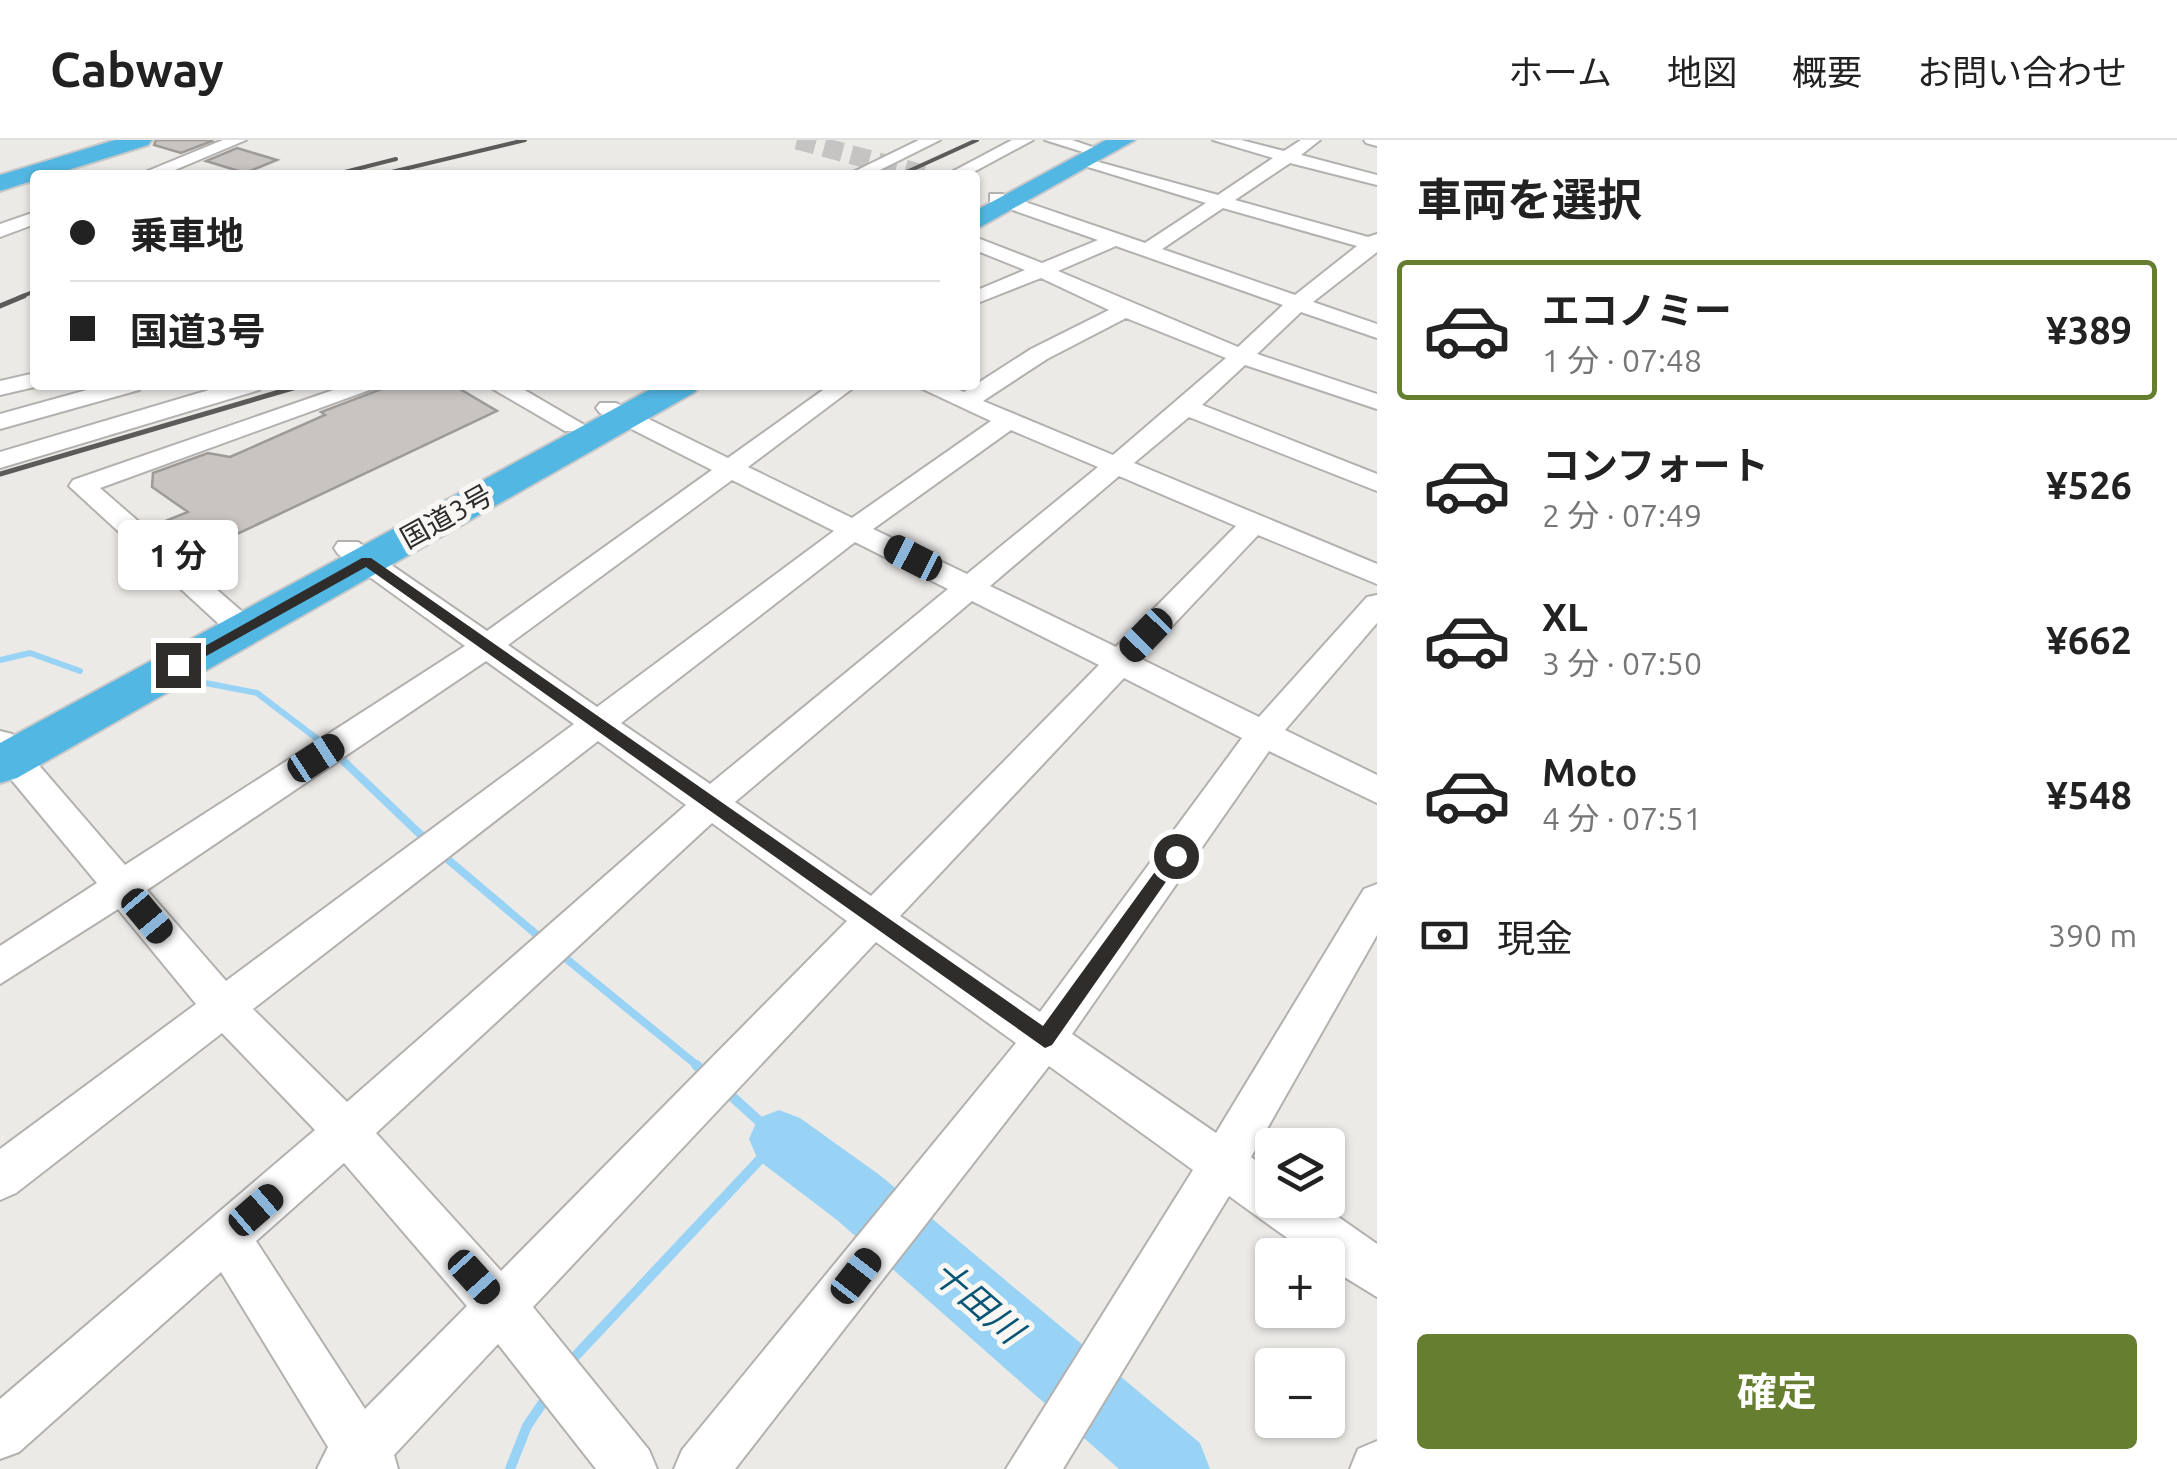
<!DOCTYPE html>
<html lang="ja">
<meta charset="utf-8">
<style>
:root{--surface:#fff;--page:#f6f6f6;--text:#222;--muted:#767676;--line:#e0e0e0;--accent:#667e30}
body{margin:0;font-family:Ubuntu,"Noto Sans JP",sans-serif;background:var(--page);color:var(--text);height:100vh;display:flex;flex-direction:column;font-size:38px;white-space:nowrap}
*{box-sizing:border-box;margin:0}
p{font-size:32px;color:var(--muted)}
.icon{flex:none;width:55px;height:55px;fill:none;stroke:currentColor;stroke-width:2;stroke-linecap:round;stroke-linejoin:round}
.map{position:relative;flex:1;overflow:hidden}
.sheet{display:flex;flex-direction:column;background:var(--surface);width:800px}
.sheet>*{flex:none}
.hud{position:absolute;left:30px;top:30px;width:950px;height:220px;border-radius:10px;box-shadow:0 2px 8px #0004;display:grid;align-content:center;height:220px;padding:0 40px;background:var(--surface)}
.buttons{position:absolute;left:1255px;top:988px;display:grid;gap:20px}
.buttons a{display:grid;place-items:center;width:90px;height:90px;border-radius:10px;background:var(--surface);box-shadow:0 2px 8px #0004;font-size:50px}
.end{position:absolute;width:45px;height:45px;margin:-22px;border:12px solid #2e2d2c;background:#fff;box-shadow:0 0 0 5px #fff}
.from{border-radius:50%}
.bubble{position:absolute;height:70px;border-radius:10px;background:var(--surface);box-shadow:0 2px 8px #0004;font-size:32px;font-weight:700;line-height:70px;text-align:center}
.car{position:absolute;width:30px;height:60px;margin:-30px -15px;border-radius:12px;box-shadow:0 0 8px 2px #0007;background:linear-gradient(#222 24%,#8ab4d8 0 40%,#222 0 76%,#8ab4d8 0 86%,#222 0)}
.hud b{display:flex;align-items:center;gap:35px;height:95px;font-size:38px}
.hud b+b{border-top:2px solid var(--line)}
.hud i{width:25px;height:25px;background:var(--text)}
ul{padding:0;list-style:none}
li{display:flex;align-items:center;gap:30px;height:140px;margin:0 20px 15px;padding:0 20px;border:5px solid transparent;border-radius:10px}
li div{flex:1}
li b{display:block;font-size:38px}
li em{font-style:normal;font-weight:700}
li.current{border-color:var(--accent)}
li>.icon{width:90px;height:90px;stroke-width:1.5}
h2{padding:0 40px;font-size:45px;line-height:120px}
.pay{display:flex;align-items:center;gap:25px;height:110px;padding:0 40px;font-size:38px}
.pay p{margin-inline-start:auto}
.primary-button{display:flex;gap:20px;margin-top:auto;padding:20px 40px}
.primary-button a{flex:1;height:115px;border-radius:10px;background:var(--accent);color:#fff;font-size:40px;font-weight:700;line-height:115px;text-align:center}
header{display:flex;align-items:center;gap:60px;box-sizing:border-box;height:140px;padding:0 50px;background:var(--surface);border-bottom:2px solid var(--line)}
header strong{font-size:48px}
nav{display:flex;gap:55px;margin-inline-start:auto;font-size:35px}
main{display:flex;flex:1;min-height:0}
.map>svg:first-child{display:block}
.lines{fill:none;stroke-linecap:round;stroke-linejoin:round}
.stream-far2{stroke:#98d3f5;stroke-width:6}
.stream-far1{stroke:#98d3f5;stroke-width:8}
.stream{stroke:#98d3f5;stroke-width:10}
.river{fill:#98d3f5;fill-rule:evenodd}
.building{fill:#c7c4c2;stroke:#9d9a98;stroke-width:2.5}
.minor-tunnel{stroke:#c6c4c2;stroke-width:19;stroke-dasharray:19 9;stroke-linecap:butt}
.minor-casing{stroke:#b3b1af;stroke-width:4}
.highway-casing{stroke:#c9c8c8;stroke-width:4}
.minor{fill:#fff;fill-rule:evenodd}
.highway{fill:#53b7e3;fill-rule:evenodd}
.rail-far1{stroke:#5d5b5a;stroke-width:4}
.rail{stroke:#5d5b5a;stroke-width:5}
.route{fill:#2e2d2c}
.labels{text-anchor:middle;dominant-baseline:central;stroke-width:10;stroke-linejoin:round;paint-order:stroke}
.street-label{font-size:28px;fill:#2e2d2c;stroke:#f9f7f4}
.near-water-label{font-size:35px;font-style:italic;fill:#095576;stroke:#f9f7f4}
</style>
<header>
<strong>Cabway</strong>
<nav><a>ホーム</a><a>地図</a><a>概要</a><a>お問い合わせ</a></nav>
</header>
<main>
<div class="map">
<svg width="1377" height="1329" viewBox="0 0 1377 1329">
<rect width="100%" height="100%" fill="#eceae7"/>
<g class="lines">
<path class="stream-far2" d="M 0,520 L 30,513 L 80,531
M 195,541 L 257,553 L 324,604"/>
<path class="stream-far1" d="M 335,613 L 422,696
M 439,712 L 543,800
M 558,812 L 699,927"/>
<path class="stream" d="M 696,925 L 706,933
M 569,1223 L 779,999 L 727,952
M 510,1329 L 527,1286 L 548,1255"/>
<path class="river" d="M 779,970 L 800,978 L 881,1036 L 1200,1303 L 1210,1329 L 1119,1329 L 837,1080 L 758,1020 L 749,999 L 758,978 Z"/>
</g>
<path class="building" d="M 156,0 L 210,0 L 212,1 L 181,13 L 154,5 Z
M 237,8 L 277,20 L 245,33 L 206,21 Z
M 392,245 L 453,245 L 497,271 L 235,395 L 227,387 L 182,406 L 158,384 L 188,372 L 152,347 L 153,333 L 208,313 L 230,317 L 325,275 L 321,272 Z"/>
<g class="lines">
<path class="minor-tunnel" d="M 797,0 L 927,35"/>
<defs>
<path id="minor" d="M 223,0 L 246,0 L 163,35 L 138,35 Z
M 919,0 L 940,0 L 870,35 L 847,35 Z
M 1012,0 L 1033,0 L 968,35 L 946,35 Z
M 1045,0 L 1072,0 L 1107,12 L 1099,17 Z
M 1213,0 L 1241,0 L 1284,11 L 1301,0 L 1320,0 L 1301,15 L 1377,35 L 1377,45 L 1290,23 L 1235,60 L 1368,97 L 1377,94 L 1377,112 L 1313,162 L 1377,184 L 1377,198 L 1301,172 L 1257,214 L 1377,254 L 1377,269 L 1245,225 L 1202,265 L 1377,334 L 1377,351 L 1189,277 L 1134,323 L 1377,424 L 1377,444 L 1258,395 L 1141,519 L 1259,577 L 1367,457 L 1377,455 L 1377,483 L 1285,590 L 1377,635 L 1377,663 L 1269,611 L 1072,894 L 1216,993 L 1364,749 L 1377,744 L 1377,795 L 1251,1017 L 1272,1032 L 1272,1060 L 1314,1060 L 1377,1104 L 1377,1157 L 1328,1127 L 1328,1115 L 1311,1115 L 1229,1056 L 1063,1329 L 1006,1329 L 1193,1030 L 1049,926 L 735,1329 L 674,1329 L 682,1310 L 1016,903 L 876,802 L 533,1167 L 649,1310 L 657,1329 L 596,1329 L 498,1204 L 394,1315 L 398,1329 L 317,1329 L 328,1307 L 221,1132 L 19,1312 L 0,1319 L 0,1259 L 315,990 L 222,893 L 16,1053 L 0,1060 L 0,1009 L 196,864 L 118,769 L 0,844 L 0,806 L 97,743 L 0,626 L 0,591 L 12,594 L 125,725 L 465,506 L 338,414 L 334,408 L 338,402 L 358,402 L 487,491 L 712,330 L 600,273 L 596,268 L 600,263 L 616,263 L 728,318 L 830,245 L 857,245 L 748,327 L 852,378 L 991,281 L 914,245 L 946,245 L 964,252 L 1031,209 L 1109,170 L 1041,138 L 975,164 L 975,151 L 1025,130 L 975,110 L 975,97 L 1042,123 L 1098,100 L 990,62 L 990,54 L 1002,54 L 1145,103 L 1206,63 L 1075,23 L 1084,18 L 1218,55 L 1273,18 ZM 1223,68 L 1357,106 L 1295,155 L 1162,109 ZM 1116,106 L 1283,165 L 1238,207 L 1058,131 ZM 1126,178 L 1226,218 L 1113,315 L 983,261 L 1047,219 ZM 1011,290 L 1098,327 L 967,434 L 873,389 ZM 1119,336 L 1236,386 L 1116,507 L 990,446 ZM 732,340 L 834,391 L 597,567 L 508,505 ZM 855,402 L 948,449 L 710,644 L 621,583 ZM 972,461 L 1099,525 L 871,756 L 735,662 ZM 486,521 L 574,584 L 226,841 L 147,750 ZM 1124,538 L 1242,598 L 1040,872 L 900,776 ZM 598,601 L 686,665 L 347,962 L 253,869 ZM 712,683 L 847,781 L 501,1131 L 376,993 ZM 344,1023 L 467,1166 L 365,1269 L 256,1101 Z
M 1364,0 L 1377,0 L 1377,6 L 1366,3 Z
M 35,72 L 35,84 L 0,97 L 0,84 Z
M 35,233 L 35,245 L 43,245 L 0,255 L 0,241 Z
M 105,245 L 143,245 L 139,250 L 0,289 L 0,274 Z
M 226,245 L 263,245 L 259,250 L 0,328 L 0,312 Z
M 348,245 L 383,245 L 100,348 L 254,482 L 258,489 L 254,496 L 232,496 L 69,346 L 73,340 Z
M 486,245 L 516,245 L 586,286 L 583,291 L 565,291 Z
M 1377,1301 L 1377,1329 L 1350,1329 L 1358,1309 Z"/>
<path id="highway" d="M 115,0 L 152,0 L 148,5 L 52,35 L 35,35 L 35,40 L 0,51 L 0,35 Z
M 1106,0 L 1135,0 L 975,90 L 975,71 Z
M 658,245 L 700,245 L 695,252 L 17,638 L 0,643 L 0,603 Z"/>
</defs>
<use href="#minor" class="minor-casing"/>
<use href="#highway" class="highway-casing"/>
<use href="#minor" class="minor"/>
<use href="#highway" class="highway"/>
<path class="rail-far1" d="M 333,35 L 396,19
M 379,35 L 525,0
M 900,35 L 977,0
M 18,158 L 35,151"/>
<path class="rail" d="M 0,166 L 24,156
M 0,334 L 303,245"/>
</g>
<path class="route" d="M 362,418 L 371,418 L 1043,886 L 1170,711 L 1176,709 L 1184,716 L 1052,905 L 1045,908 L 366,427 L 183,529 L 171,525 Z"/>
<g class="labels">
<g class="street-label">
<text transform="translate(446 376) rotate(-29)">国道3号</text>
</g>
<g class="near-water-label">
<text transform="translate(978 1161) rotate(41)">十田川</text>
</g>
</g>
</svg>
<div class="buttons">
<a><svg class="icon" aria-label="layers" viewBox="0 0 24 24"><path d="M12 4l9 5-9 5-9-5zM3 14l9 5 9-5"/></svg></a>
<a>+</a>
<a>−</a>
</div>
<i class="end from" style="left:1176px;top:716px"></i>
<i class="end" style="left:178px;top:525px"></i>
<div class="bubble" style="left:118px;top:380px;width:120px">1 分</div>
<i class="car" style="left:913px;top:418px;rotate:297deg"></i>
<i class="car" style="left:1146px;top:495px;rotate:224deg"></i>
<i class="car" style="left:316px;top:618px;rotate:57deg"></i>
<i class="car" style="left:147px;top:776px;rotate:140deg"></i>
<i class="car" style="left:256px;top:1070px;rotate:49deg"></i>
<i class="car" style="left:856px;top:1136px;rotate:38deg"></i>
<i class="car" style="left:474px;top:1137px;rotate:138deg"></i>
<div class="hud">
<b><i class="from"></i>乗車地</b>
<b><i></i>国道3号</b>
</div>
</div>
<section class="sheet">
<h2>車両を選択</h2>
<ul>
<li class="current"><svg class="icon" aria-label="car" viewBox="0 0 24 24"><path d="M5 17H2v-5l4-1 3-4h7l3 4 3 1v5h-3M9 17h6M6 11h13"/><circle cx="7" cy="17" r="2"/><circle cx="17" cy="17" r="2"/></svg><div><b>エコノミー</b><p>1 分 · 07:48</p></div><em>¥389</em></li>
<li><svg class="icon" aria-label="car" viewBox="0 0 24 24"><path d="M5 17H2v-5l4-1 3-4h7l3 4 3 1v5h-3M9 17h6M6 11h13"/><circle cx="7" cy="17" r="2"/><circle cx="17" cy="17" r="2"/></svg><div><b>コンフォート</b><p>2 分 · 07:49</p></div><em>¥526</em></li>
<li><svg class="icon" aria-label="car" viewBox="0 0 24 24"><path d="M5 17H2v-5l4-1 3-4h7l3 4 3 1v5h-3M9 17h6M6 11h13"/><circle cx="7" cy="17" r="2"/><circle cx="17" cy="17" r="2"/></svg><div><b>XL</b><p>3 分 · 07:50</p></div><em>¥662</em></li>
<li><svg class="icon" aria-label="car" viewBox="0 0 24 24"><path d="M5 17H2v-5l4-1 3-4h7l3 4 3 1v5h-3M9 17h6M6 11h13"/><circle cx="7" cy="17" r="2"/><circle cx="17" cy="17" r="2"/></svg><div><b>Moto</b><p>4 分 · 07:51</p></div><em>¥548</em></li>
</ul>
<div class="pay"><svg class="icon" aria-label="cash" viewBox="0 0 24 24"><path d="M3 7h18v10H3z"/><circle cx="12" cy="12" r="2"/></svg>現金<p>390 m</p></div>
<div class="primary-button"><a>確定</a></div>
</section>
</main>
